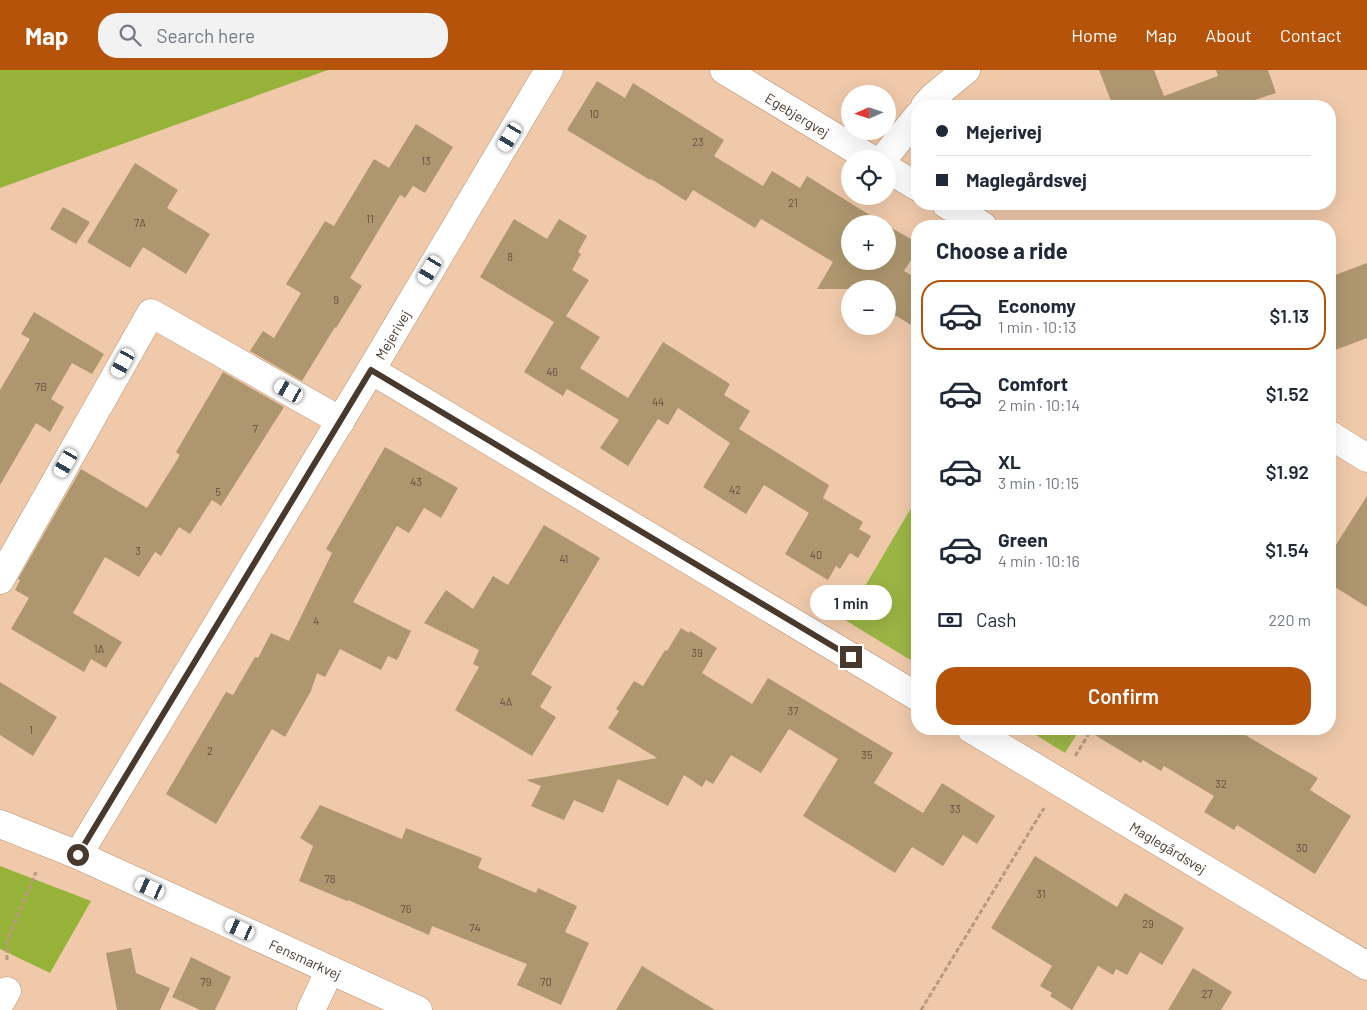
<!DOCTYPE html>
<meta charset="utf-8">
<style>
:root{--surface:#fff;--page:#f2f2f3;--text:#1f2937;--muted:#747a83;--line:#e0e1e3;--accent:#b45309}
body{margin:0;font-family:Barlow,sans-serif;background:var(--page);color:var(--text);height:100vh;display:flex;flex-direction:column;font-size:19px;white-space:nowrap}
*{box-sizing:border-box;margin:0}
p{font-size:16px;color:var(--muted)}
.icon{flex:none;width:28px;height:28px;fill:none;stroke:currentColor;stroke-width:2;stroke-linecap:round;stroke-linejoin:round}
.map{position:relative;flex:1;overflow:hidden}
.details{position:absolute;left:911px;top:150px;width:425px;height:515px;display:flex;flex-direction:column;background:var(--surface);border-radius:20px;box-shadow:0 5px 20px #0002}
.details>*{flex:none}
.hud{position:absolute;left:911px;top:30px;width:425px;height:110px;border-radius:20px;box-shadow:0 5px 20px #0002;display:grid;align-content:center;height:110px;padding:0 25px;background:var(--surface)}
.needle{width:32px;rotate:267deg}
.tools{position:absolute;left:841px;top:15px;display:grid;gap:10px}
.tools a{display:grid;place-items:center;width:55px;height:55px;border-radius:50%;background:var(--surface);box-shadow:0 5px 20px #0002;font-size:25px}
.end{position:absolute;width:22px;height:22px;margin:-11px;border:6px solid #49392c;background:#fff;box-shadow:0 0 0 2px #fff}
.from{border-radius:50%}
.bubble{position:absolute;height:35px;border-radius:18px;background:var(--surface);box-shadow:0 5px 20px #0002;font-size:16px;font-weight:600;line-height:35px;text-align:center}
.car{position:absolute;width:15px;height:30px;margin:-15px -8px;border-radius:6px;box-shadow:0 0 4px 1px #0007;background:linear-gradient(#fff 24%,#345 0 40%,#fff 0 76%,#345 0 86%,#fff 0)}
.hud b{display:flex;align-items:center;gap:18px;height:48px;font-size:19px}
.hud b+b{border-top:1px solid var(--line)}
.hud i{width:12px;height:12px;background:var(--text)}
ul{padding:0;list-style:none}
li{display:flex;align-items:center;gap:15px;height:70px;margin:0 10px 8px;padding:0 15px;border:2px solid transparent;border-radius:20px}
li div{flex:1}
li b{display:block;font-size:19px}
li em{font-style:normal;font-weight:600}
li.on{border-color:var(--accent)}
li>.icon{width:45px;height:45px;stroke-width:1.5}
h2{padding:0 25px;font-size:22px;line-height:60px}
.pay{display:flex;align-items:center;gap:12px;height:55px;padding:0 25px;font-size:19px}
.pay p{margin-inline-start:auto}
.cta{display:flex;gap:10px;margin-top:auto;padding:10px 25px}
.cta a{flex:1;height:58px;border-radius:20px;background:var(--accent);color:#fff;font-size:20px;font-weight:600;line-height:58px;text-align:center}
header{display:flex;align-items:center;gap:30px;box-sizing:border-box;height:70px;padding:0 25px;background:var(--accent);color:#fff}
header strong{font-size:24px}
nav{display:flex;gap:28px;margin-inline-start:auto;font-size:18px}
.search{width:350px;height:45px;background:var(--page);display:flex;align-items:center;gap:12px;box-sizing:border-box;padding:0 18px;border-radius:20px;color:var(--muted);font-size:19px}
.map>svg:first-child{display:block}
.green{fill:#9bb545}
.forest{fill:#97b238}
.building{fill:#ae976f}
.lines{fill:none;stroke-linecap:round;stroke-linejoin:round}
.minor-casing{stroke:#b89375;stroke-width:29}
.path{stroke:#b99980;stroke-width:3;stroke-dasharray:5 2.5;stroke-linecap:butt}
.minor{stroke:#fff;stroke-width:28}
.route{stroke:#49392c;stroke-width:6}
.labels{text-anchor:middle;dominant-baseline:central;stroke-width:5;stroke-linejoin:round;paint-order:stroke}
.number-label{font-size:11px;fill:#62503d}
.street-label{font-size:14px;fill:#49392c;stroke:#fdd6b6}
</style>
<header>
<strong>Map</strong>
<div class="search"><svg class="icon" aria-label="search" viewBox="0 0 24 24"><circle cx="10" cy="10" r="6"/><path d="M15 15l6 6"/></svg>Search here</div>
<nav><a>Home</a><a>Map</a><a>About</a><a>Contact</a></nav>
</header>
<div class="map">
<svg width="1367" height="940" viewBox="0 0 1367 940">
<rect width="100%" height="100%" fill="#f0c9aa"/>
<path class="green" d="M 917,428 L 917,594 L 845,550 Z
M 1026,659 L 1080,659 L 1065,683 Z"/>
<path class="forest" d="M 0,0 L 328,0 L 0,118 Z
M 0,796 L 91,831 L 50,903 L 0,879 Z"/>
<path class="building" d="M 1099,0 L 1154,0 L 1164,26 L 1218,6 L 1216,0 L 1268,0 L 1276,23 L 1237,36 L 1113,36 Z
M 597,11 L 625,28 L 633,13 L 724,70 L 714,86 L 763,116 L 772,101 L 800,118 L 807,106 L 884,154 L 850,154 L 850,191 L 888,191 L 888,156 L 918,173 L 918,179 L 904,201 L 918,209 L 918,259 L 888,241 L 888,219 L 817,219 L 833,192 L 761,149 L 755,158 L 693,120 L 686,131 L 651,109 L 650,110 L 567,60 Z
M 416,54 L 453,77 L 425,123 L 413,116 L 405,128 L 400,125 L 350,208 L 362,216 L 336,258 L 335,257 L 302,311 L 250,281 L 263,261 L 274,268 L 301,223 L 286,214 L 325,151 L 334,156 L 374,89 L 389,98 Z
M 135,93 L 178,120 L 167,138 L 210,164 L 186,204 L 143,177 L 130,198 L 87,172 Z
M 63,137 L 90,152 L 76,174 L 50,159 Z
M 514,149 L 547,169 L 559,149 L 587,166 L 578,182 L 581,184 L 572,200 L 589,210 L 566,246 L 600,267 L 580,298 L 628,328 L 663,272 L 730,314 L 724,325 L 750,341 L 739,359 L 829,415 L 823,428 L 863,452 L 859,459 L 871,466 L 858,488 L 850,483 L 840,499 L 836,496 L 828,510 L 785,484 L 809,443 L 764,415 L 746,444 L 703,417 L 730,373 L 678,338 L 668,355 L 658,349 L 628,396 L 600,378 L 619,350 L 567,319 L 563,326 L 524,302 L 554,252 L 480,207 Z
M 1367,193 L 1367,268 L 1330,282 L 1330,207 Z
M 34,242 L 104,284 L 92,304 L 72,293 L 51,329 L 64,337 L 50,362 L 36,353 L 0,415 L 0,320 L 30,269 L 21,264 Z
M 223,302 L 284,337 L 221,436 L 212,430 L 190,464 L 179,457 L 161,486 L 155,482 L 139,507 L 105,487 L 73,543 L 122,572 L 106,598 L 91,589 L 84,602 L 11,559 L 29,528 L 15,520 L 20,510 L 18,509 L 81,399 L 147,438 L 180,385 L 176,382 Z
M 385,377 L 458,418 L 441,448 L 424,438 L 409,463 L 397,456 L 353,532 L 411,561 L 397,590 L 388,586 L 381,600 L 340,579 L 325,607 L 317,603 L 311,621 L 285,667 L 272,659 L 216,754 L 166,724 L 226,622 L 233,625 L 255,587 L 258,588 L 271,563 L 289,571 L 332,483 L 326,479 Z
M 1367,426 L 1367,537 L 1330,514 L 1330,484 Z
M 544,455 L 600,488 L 531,604 L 552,617 L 540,637 L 556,647 L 532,686 L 455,640 L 479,597 L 473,594 L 479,580 L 424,553 L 446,520 L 473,539 L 493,506 L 508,515 Z
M 681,558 L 689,563 L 690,561 L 717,578 L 702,603 L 752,634 L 768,608 L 893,683 L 874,713 L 923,743 L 942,713 L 995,746 L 977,774 L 963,765 L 943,796 L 912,777 L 895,803 L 803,746 L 838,689 L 789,659 L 761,703 L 731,685 L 713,714 L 706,710 L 702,717 L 684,705 L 668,736 L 618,709 L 603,743 L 574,730 L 564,750 L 531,736 L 541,716 L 526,710 L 657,688 L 608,658 L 619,641 L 616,639 L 634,611 L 643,616 L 665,580 L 667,581 Z
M 0,612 L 57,647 L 33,686 L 0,665 Z
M 1085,659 L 1235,659 L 1318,708 L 1310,720 L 1351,746 L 1315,804 L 1237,755 L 1234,760 L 1204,742 L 1214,726 L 1164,696 L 1161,701 L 1143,690 L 1141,693 Z
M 320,735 L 402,769 L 406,758 L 482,788 L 478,798 L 536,823 L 538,818 L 577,836 L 565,862 L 589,873 L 561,935 L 517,915 L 527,894 L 432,856 L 429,865 L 348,830 L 347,831 L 299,811 L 313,776 L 300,768 Z
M 1035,786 L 1117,837 L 1125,823 L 1184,858 L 1162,895 L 1140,882 L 1127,905 L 1116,899 L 1113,905 L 1098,896 L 1072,940 L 1050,926 L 1052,923 L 1040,916 L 1052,896 L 991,858 Z
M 131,878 L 136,903 L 170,918 L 160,940 L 117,940 L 106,883 Z
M 191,887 L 231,907 L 215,940 L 200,940 L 172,927 Z
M 642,896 L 715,940 L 616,940 Z
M 1193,898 L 1232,922 L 1221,940 L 1168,940 Z"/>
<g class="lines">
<defs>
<g id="minor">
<path id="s1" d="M 724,0 L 871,89"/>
<path d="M 925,36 L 933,27 L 966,0"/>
<path d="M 883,89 L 918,46"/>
<path d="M 888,99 L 918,117"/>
<path d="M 946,134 L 983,156"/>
<path d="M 371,300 L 918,627"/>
<path d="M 1330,365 L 1367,388"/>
<path d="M 0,510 L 151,243 L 341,351"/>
<path id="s2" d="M 971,659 L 1367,896"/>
<path id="s3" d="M 0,754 L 78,785 L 418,940"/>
<path id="s4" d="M 78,785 L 371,300 L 549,0"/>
<path d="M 0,933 L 7,921"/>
<path d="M 311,940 L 330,900"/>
</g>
</defs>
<use href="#minor" class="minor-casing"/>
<path class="path" d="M 1075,686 L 1092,659
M 7,890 L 7,871 L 36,802
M 921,940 L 1044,738"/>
<use href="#minor" class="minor"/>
</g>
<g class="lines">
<path class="route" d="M 78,785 L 371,300 L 851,587"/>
</g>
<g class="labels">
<g class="number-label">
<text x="594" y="43">10</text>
<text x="698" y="71">23</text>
<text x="426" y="90">13</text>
<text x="793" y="132">21</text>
<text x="370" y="148">11</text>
<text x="140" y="152">7A</text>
<text x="510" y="186">8</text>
<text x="336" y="229">9</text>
<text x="552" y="301">46</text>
<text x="41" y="316">7B</text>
<text x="658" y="331">44</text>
<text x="255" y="358">7</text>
<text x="416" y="411">43</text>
<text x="735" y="419">42</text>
<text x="218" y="421">5</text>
<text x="138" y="480">3</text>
<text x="816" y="484">40</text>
<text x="564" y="488">41</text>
<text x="316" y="550">4</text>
<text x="99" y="578">1A</text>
<text x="697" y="582">39</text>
<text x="506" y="631">4A</text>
<text x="793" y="640">37</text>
<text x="31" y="659">1</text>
<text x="210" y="680">2</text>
<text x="867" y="684">35</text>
<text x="1221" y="713">32</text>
<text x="955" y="738">33</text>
<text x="1302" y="777">30</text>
<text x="330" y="808">78</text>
<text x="1041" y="823">31</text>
<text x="406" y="838">76</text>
<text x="1148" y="853">29</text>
<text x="475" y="857">74</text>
<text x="206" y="911">79</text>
<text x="546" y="911">70</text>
<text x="1207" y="923">27</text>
</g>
<g class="street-label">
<text stroke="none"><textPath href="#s1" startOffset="86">Egebjergvej</textPath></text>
<text stroke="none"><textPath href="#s4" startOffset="608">Mejerivej</textPath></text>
<text stroke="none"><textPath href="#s2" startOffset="230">Maglegårdsvej</textPath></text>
<text stroke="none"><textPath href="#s3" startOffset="334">Fensmarkvej</textPath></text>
</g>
</g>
</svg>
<div class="tools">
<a><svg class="needle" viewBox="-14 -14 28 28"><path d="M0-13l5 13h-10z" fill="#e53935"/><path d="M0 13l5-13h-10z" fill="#747a83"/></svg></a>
<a><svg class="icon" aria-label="locate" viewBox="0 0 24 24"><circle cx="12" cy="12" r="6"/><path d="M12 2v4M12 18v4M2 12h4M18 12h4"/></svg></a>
<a>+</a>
<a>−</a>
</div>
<i class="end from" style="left:78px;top:785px"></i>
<i class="end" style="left:851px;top:587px"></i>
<div class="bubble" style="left:810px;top:515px;width:82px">1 min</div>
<i class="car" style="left:510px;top:67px;rotate:211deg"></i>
<i class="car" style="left:430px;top:200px;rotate:211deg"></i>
<i class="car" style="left:123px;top:293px;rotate:209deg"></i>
<i class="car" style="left:289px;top:321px;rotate:299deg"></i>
<i class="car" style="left:66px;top:393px;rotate:210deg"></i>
<i class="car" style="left:150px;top:818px;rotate:294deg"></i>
<i class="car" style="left:240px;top:859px;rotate:294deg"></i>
<div class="hud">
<b><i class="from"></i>Mejerivej</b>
<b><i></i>Maglegårdsvej</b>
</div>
<section class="details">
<h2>Choose a ride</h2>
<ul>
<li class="on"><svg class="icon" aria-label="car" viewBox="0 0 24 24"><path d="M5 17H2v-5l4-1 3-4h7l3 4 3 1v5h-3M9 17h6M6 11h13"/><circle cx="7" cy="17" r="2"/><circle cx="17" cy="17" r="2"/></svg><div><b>Economy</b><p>1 min · 10:13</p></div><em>$1.13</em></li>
<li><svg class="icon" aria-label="car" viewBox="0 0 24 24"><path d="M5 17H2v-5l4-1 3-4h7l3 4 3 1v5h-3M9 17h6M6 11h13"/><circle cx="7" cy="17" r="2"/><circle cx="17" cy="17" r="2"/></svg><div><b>Comfort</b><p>2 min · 10:14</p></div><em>$1.52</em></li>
<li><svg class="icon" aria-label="car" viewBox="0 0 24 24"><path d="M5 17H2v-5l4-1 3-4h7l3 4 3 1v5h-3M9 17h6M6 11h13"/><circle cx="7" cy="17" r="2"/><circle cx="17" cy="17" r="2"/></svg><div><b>XL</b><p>3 min · 10:15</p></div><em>$1.92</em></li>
<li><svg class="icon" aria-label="car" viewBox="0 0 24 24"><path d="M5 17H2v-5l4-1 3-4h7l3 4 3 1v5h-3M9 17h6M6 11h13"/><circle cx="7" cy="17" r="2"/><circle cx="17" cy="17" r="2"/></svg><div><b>Green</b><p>4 min · 10:16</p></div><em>$1.54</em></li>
</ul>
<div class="pay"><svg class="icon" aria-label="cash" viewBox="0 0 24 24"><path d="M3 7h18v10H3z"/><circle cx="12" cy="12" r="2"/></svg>Cash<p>220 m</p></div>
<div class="cta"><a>Confirm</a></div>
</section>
</div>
